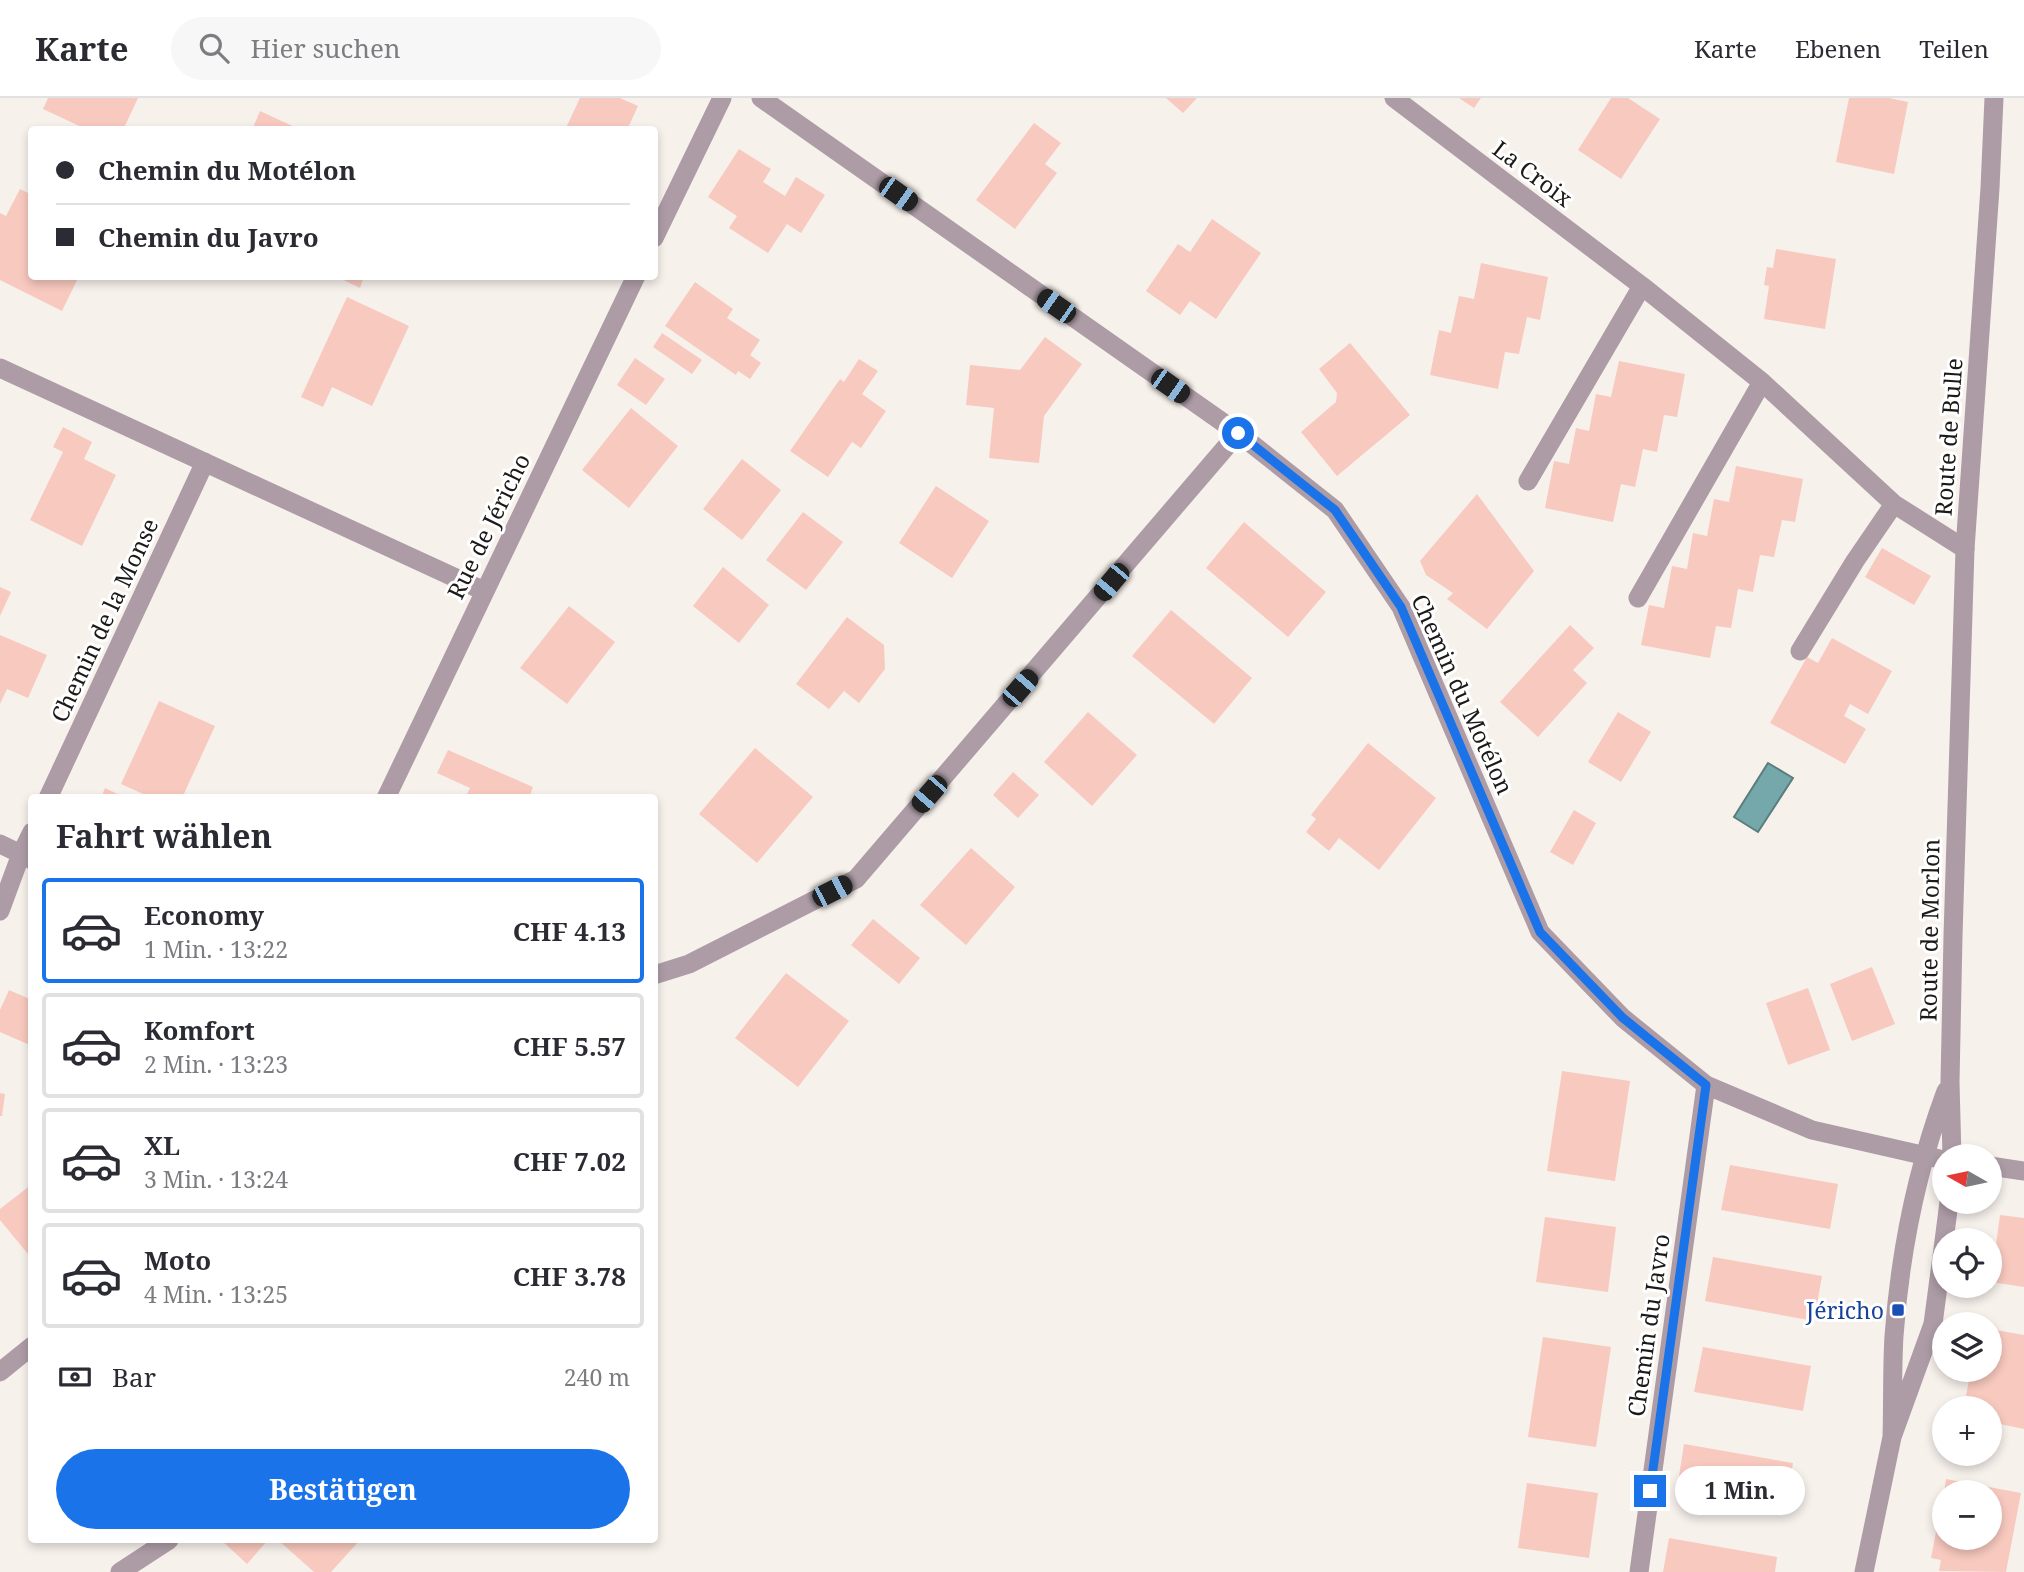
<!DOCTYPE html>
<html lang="de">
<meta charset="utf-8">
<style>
:root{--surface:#fff;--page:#f7f7f7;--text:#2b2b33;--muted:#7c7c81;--line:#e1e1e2;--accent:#1a73e8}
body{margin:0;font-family:"Noto Serif",serif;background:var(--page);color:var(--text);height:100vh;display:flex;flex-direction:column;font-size:26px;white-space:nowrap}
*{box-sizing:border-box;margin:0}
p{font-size:23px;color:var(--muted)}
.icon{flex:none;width:38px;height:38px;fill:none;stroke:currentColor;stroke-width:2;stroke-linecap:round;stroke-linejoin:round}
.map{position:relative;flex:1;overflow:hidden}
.details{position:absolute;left:28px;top:696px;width:630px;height:749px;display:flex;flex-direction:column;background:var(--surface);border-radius:7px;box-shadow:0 4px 10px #0003}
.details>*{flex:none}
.hud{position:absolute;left:28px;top:28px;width:630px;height:154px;border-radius:7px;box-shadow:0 4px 10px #0003;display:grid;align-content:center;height:154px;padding:0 28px;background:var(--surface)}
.needle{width:46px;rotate:279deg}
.buttons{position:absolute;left:1932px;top:1046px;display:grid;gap:14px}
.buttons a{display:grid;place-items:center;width:70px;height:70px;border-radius:50%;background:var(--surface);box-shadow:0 4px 10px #0003;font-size:35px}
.end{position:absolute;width:32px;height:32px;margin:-16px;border:9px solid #1a73e8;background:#fff;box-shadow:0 0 0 4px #fff}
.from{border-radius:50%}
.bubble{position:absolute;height:49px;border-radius:24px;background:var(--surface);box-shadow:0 4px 10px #0003;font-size:23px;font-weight:700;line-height:49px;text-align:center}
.car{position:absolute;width:21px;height:42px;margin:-21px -10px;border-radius:9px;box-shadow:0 0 5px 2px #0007;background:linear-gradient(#222 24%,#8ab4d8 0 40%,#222 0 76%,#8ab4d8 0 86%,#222 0)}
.hud b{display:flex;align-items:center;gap:24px;height:66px;font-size:26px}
.hud b+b{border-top:2px solid var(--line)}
.hud i{width:18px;height:18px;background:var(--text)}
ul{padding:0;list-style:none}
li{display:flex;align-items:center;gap:21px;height:105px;margin:0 14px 10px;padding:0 14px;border:4px solid var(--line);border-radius:7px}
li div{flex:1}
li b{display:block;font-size:26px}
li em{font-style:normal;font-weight:700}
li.on{border-color:var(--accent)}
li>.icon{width:63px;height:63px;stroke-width:1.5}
h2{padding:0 28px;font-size:32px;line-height:84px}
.pay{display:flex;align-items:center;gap:18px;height:77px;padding:0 28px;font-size:26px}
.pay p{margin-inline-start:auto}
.cta{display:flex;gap:14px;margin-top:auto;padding:14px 28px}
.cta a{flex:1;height:80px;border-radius:42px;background:var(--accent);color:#fff;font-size:28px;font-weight:700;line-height:80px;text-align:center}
header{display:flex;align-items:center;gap:42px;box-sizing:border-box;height:98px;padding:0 35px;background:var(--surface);border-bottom:2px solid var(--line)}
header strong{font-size:33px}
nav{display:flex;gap:38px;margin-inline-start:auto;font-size:24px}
.search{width:490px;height:63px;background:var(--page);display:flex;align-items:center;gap:18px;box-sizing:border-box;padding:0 24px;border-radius:38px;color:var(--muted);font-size:26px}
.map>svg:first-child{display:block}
.water{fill:#74a8aa;stroke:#5a7d7e;stroke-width:2}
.building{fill:#f8c9bf}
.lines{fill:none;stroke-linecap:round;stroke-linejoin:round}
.minor{stroke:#ad9ca6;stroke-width:19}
.tertiary{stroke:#ad9ca6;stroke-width:19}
.route{stroke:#1a73e8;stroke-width:9}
.transit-dot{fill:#1a4fb4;stroke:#fff;stroke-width:2.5}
.labels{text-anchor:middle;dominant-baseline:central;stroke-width:6;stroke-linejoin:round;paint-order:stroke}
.street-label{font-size:23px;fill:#1c1a19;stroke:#fff}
.transit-label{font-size:23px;fill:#164399;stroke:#fff;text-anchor:end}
</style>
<header>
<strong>Karte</strong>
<div class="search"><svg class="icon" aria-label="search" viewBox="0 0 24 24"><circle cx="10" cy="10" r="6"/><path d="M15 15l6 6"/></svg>Hier suchen</div>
<nav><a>Karte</a><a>Ebenen</a><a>Teilen</a></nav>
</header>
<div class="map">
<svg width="2024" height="1474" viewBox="0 0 2024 1474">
<rect width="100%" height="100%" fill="#f7f1ec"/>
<path class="water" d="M 1768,665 L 1793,680 L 1758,734 L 1734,719 Z"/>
<path class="building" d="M 48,0 L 138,0 L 123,32 L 88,32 L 43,11 Z
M 580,0 L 620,0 L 638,8 L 627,32 L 565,32 Z
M 1166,0 L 1197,0 L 1183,15 Z
M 1459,0 L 1481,0 L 1474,10 Z
M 1611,0 L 1628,0 L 1660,21 L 1621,81 L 1578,52 Z
M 1849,0 L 1889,0 L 1908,4 L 1894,76 L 1836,64 Z
M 260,13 L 301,32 L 252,32 Z
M 1034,25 L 1061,45 L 1045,66 L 1057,75 L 1015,131 L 976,102 Z
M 739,51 L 771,71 L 763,84 L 785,98 L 796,79 L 825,97 L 801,135 L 787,126 L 768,155 L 729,130 L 737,118 L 708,99 Z
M 20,91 L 32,97 L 32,178 L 79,178 L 62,213 L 0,182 L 0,115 L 6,118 Z
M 1212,121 L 1261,155 L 1216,221 L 1190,203 L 1180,217 L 1146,193 L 1178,146 L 1190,154 Z
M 1776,151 L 1836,161 L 1825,231 L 1764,221 L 1769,188 L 1764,187 L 1767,169 L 1773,170 Z
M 1481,165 L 1548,179 L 1540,222 L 1527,219 L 1519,256 L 1505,254 L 1498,291 L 1430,277 L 1439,232 L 1451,235 L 1459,198 L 1474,201 Z
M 335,178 L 364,178 L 360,190 Z
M 695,184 L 733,211 L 727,220 L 760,242 L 750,257 L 761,265 L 750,281 L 738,273 L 736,277 L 665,228 Z
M 347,199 L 409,228 L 372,308 L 332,289 L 323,309 L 301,299 Z
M 662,235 L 702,262 L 692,276 L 653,249 Z
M 1045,239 L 1082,266 L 1044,318 L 1039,365 L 989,360 L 994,310 L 966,307 L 970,267 L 1020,272 Z
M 1350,245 L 1410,317 L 1337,378 L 1301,334 L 1336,304 L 1337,295 L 1319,271 Z
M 635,260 L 665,281 L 646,307 L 617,287 Z
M 859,261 L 878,273 L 862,296 L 886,313 L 861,350 L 852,344 L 828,379 L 790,353 L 840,281 L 844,284 Z
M 1619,263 L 1685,276 L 1677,319 L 1664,317 L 1657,354 L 1643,351 L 1635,389 L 1621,386 L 1613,424 L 1545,410 L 1554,363 L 1569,366 L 1576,330 L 1589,333 L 1596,296 L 1611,299 Z
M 631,310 L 678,348 L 629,410 L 582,372 Z
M 63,329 L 92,344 L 84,361 L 116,377 L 82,448 L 30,422 L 63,354 L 53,349 Z
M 742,361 L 781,392 L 742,442 L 703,411 Z
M 1736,368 L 1803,381 L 1795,424 L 1782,422 L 1774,459 L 1760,457 L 1753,494 L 1738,491 L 1731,530 L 1716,528 L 1710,560 L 1641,547 L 1649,507 L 1664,510 L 1672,468 L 1687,471 L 1693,435 L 1707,438 L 1714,401 L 1729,404 Z
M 936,388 L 989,423 L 952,480 L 899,445 Z
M 1477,396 L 1534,473 L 1487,531 L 1447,501 L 1453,495 L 1426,477 L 1420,463 Z
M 803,414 L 843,444 L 806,492 L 766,462 Z
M 1244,424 L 1326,494 L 1288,539 L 1206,470 Z
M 1882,450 L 1931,478 L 1914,507 L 1865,479 Z
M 723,469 L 769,507 L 739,545 L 693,508 Z
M 0,489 L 11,494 L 0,518 Z
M 569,508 L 615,544 L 567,606 L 520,570 Z
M 1171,512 L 1252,580 L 1214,626 L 1132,558 Z
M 847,519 L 884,547 L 885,571 L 859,605 L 844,593 L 829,611 L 796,586 Z
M 1570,527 L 1594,550 L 1573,572 L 1587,585 L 1538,639 L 1500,604 Z
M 0,537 L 47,557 L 28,600 L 7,591 L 0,606 Z
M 1832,540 L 1892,573 L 1868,616 L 1850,606 L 1844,618 L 1866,631 L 1845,666 L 1770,625 L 1807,559 L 1818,565 Z
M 159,603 L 215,628 L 182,700 L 152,700 L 121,686 Z
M 1088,614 L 1137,657 L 1092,708 L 1044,664 Z
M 1618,614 L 1651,634 L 1621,684 L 1588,664 Z
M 1368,645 L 1436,700 L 1379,772 L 1339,740 L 1329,753 L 1306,734 L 1316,721 L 1311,717 Z
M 755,650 L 813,699 L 757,765 L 699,716 Z
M 448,652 L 533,689 L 529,700 L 465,700 L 470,690 L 437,675 Z
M 1013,674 L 1039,697 L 1018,720 L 993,697 Z
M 105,690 L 126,700 L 101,700 Z
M 1574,712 L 1596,725 L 1573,767 L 1550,754 Z
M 971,750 L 1015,789 L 966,847 L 920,807 Z
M 873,821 L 920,860 L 899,886 L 851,847 Z
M 1872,869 L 1895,926 L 1852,943 L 1830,886 Z
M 786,875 L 849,923 L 798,989 L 735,940 Z
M 1808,890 L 1830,952 L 1788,967 L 1766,905 Z
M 9,892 L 32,902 L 32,948 L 0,934 L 0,912 Z
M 1562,973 L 1630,983 L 1615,1083 L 1547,1073 Z
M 0,995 L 5,996 L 2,1018 L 0,1018 Z
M 1730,1067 L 1838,1086 L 1830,1131 L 1721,1112 Z
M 32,1086 L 32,1153 L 28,1156 L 0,1122 L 0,1111 Z
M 2000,1117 L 2024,1120 L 2024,1189 L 1991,1184 Z
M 1545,1119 L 1616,1129 L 1608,1194 L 1536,1184 Z
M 1713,1159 L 1822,1178 L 1814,1223 L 1705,1203 Z
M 1990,1231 L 2024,1237 L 2024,1331 L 1990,1324 L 1990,1311 L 1973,1311 L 1964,1308 L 1971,1272 L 1990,1272 Z
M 1543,1239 L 1611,1249 L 1596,1349 L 1528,1339 Z
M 1703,1249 L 1811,1268 L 1803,1313 L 1694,1294 Z
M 1684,1346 L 1793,1365 L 1785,1410 L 1677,1391 Z
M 1946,1381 L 2021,1395 L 2006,1474 L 1939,1473 L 1941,1462 L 1931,1460 L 1943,1398 L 1944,1440 L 1990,1440 L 1990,1395 L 1944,1395 Z
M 1527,1385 L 1598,1395 L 1589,1460 L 1518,1450 Z
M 1669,1440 L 1777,1459 L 1775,1474 L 1663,1474 Z
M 221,1442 L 268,1442 L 247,1466 Z
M 278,1442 L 360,1442 L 331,1474 L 314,1474 Z"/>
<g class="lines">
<path class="minor" d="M 761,0 L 1238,335 L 1335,412 L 1401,509 L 1540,834 L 1623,920 L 1706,987 L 1812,1032 L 1944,1062
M 1394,0 L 1642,188 L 1762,284 L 1894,406 L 1965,451
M 654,140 L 722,0
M 0,270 L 484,493
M 1528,383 L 1642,188
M 1638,500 L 1762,284
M 1800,553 L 1855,463 L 1894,406
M 48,700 L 205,364
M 386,700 L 636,178
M 0,746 L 21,756 L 32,734
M 0,813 L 21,756 L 32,762
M 654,877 L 689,866 L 856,781 L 1238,335
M 1990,1068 L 2024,1073
M 0,1274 L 32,1248
M 120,1474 L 169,1442
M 1639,1474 L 1706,987"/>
<path class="tertiary" d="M 1952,1059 L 1950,984 L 1953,838 L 1965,451 L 1990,90 L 1994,0
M 1944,1143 L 1949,1104
M 1892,1339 C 1893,1306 1892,1271 1894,1238 C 1900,1155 1917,1071 1946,993
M 1864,1474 L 1892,1339 L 1933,1226 L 1944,1143"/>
</g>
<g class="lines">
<path class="route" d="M 1238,335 L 1335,412 L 1401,509 L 1540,834 L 1623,920 L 1706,987 L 1650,1393"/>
</g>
<rect class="transit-dot" x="1891" y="1205" width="14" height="14" rx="3.5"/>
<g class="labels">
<g class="street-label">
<text transform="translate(1533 75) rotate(37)">La Croix</text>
<text transform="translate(1948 339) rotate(-86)">Route de Bulle</text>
<text transform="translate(488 428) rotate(-64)">Rue de Jéricho</text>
<text transform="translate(104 522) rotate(-65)">Chemin de la Monse</text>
<text transform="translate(1463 596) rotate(66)">Chemin du Motélon</text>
<text transform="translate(1929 832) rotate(-89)">Route de Morlon</text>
<text transform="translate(1648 1227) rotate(-82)">Chemin du Javro</text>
</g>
<g class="transit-label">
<text x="1884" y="1212">Jéricho</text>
</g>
</g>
</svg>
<div class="buttons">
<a><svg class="needle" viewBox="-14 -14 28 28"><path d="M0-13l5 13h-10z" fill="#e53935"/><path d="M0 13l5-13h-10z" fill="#7c7c81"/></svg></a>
<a><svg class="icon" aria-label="locate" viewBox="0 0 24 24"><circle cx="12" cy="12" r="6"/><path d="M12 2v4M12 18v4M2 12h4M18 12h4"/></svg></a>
<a><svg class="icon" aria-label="layers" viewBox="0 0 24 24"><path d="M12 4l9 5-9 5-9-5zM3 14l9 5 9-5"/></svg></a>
<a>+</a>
<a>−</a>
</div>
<i class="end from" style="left:1238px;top:335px"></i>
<i class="end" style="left:1650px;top:1393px"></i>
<div class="bubble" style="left:1675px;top:1368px;width:130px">1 Min.</div>
<i class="car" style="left:898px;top:96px;rotate:125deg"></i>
<i class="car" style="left:1056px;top:208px;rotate:305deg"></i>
<i class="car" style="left:1170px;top:288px;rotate:125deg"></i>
<i class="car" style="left:1111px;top:484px;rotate:220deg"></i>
<i class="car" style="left:1020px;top:590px;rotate:41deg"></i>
<i class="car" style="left:929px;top:696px;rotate:221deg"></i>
<i class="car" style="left:832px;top:793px;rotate:63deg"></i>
<div class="hud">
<b><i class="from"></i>Chemin du Motélon</b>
<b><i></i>Chemin du Javro</b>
</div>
<section class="details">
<h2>Fahrt wählen</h2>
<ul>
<li class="on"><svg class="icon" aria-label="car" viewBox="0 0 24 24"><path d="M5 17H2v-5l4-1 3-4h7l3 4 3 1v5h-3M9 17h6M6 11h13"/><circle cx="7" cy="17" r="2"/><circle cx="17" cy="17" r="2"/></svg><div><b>Economy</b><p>1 Min. · 13:22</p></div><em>CHF 4.13</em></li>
<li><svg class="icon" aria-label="car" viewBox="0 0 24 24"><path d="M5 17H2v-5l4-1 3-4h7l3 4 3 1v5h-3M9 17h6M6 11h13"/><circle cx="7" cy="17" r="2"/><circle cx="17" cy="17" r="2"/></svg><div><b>Komfort</b><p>2 Min. · 13:23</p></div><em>CHF 5.57</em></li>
<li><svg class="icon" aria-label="car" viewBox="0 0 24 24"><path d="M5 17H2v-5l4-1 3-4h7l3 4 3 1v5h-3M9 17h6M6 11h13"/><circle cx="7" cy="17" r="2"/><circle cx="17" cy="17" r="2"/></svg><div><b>XL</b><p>3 Min. · 13:24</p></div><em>CHF 7.02</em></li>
<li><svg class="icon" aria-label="car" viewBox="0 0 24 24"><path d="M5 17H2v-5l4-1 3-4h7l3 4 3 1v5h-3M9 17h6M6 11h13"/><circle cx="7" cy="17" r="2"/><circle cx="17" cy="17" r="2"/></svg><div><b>Moto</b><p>4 Min. · 13:25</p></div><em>CHF 3.78</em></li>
</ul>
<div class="pay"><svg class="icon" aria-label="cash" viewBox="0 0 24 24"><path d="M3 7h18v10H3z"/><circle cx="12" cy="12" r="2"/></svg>Bar<p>240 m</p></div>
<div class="cta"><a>Bestätigen</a></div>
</section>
</div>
